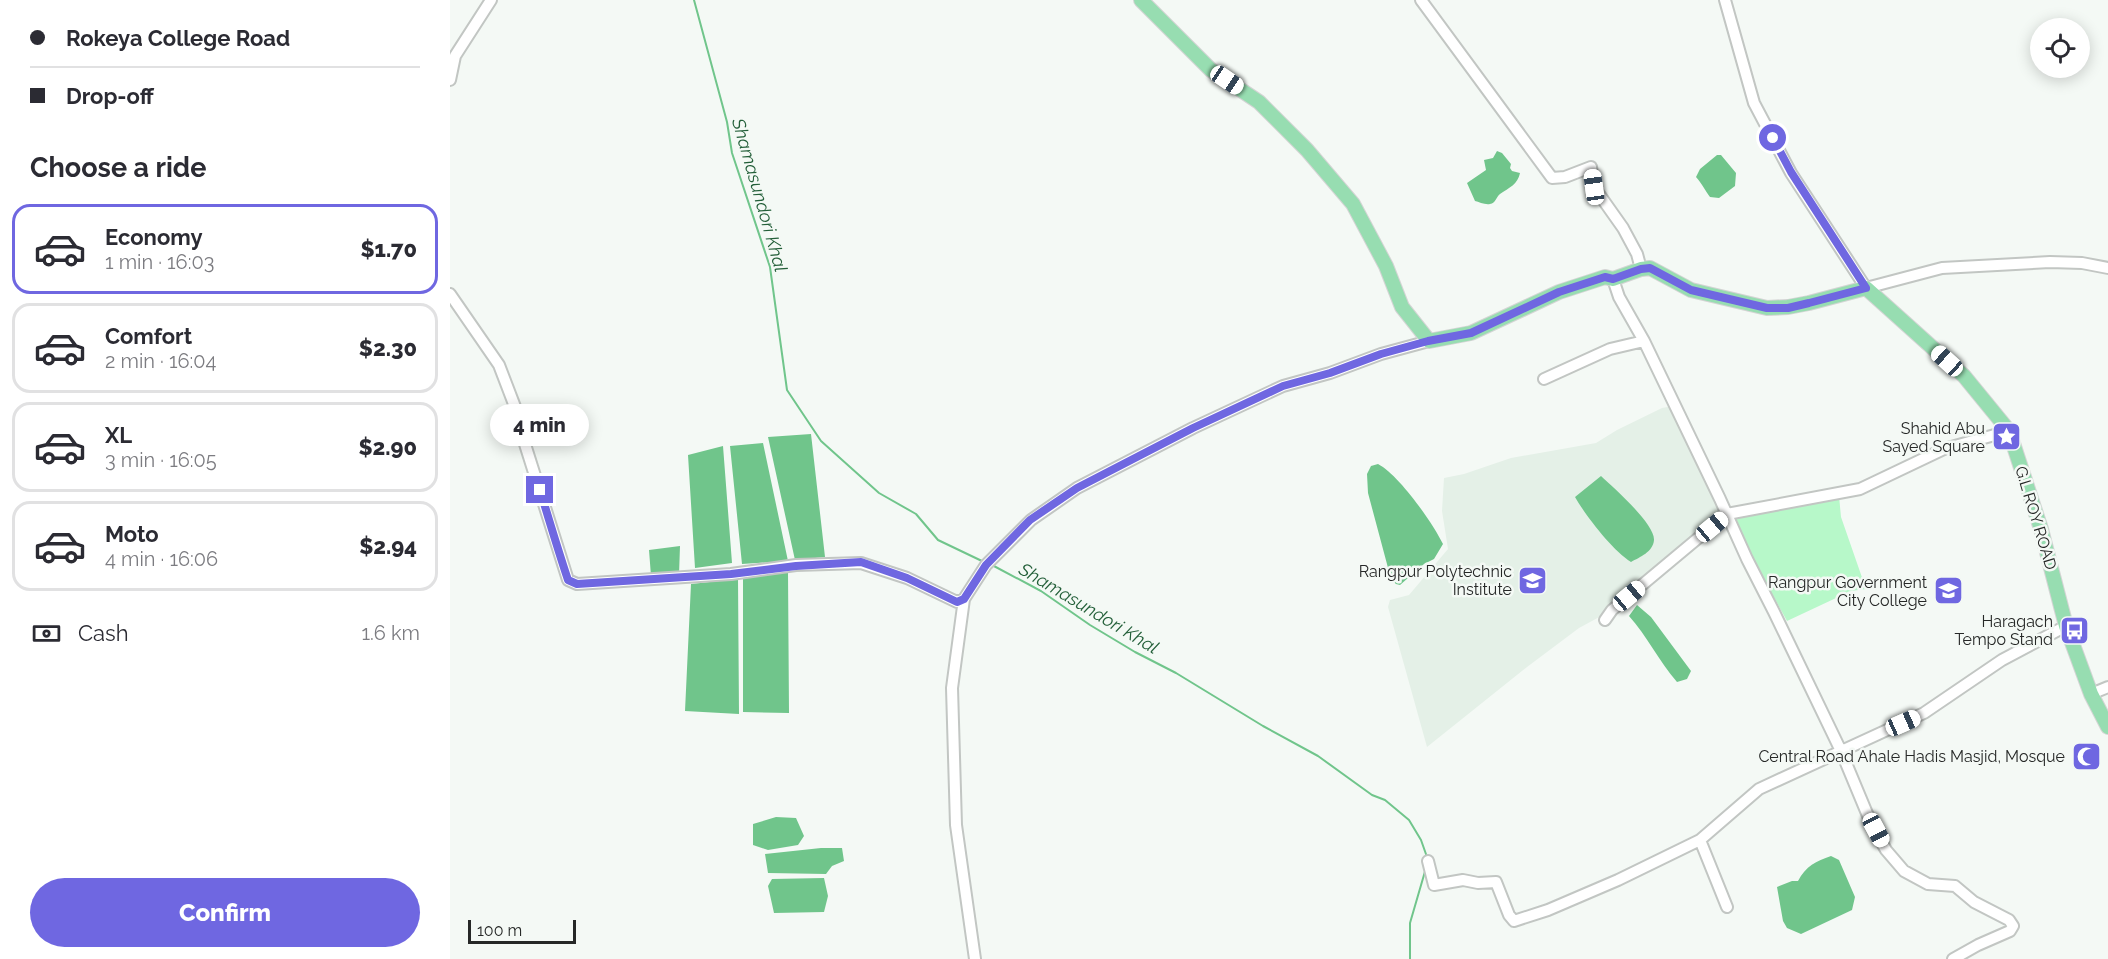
<!DOCTYPE html>
<meta charset="utf-8">
<style>
:root{--surface:#fff;--page:#f2f2f3;--text:#2b2b33;--muted:#7c7c81;--line:#e1e1e2;--accent:#6f67e1}
body{margin:0;font-family:Raleway,sans-serif;background:var(--page);color:var(--text);height:100vh;display:flex;flex-direction:column;font-size:22px;white-space:nowrap}
*{box-sizing:border-box;margin:0}
p{font-size:20px;color:var(--muted)}
.icon{flex:none;width:33px;height:33px;fill:none;stroke:currentColor;stroke-width:2;stroke-linecap:round;stroke-linejoin:round}
.map{position:relative;flex:1;overflow:hidden}
.sheet{display:flex;flex-direction:column;background:var(--surface);width:450px}
.sheet>*{flex:none}
.top-card{display:grid;align-content:center;height:132px;padding:0 30px;background:var(--surface)}
.controls{position:absolute;left:1580px;top:18px;display:grid;gap:12px}
.controls a{display:grid;place-items:center;width:60px;height:60px;border-radius:50%;background:var(--surface);box-shadow:0 3px 15px #0003;font-size:30px}
.scale{position:absolute;left:18px;bottom:15px;width:108px;box-sizing:border-box;padding-left:6px;border:3px solid #262827;border-top:0;font-size:16px;line-height:21px;white-space:nowrap;color:#262827;-webkit-text-stroke:4px #f4f9f5;paint-order:stroke}
.end{position:absolute;width:27px;height:27px;margin:-14px;border:8px solid #6f67e1;background:#fff;box-shadow:0 0 0 3px #fff}
.from{border-radius:50%}
.bubble{position:absolute;height:42px;border-radius:21px;background:var(--surface);box-shadow:0 3px 15px #0003;font-size:20px;font-weight:800;line-height:42px;text-align:center}
.car{position:absolute;width:18px;height:36px;margin:-18px -9px;border-radius:8px;box-shadow:0 0 4px 2px #0007;background:linear-gradient(#fff 24%,#345 0 40%,#fff 0 76%,#345 0 86%,#fff 0)}
.top-card b{display:flex;align-items:center;gap:21px;height:57px;font-size:22px}
.top-card b+b{border-top:2px solid var(--line)}
.top-card i{width:15px;height:15px;background:var(--text)}
ul{padding:0;list-style:none}
li{display:flex;align-items:center;gap:18px;height:90px;margin:0 12px 9px;padding:0 18px;border:3px solid var(--line);border-radius:18px}
li div{flex:1}
li b{display:block;font-size:22px}
li em{font-style:normal;font-weight:800}
li.current{border-color:var(--accent)}
li>.icon{width:54px;height:54px;stroke-width:1.5}
h2{padding:0 30px;font-size:27px;line-height:72px}
.pay{display:flex;align-items:center;gap:15px;height:66px;padding:0 30px;font-size:22px}
.pay p{margin-inline-start:auto}
.button{display:flex;gap:12px;margin-top:auto;padding:12px 30px}
.button a{flex:1;height:69px;border-radius:36px;background:var(--accent);color:#fff;font-size:24px;font-weight:800;line-height:69px;text-align:center}
main{display:flex;flex:1;min-height:0}
.map>svg:first-child{display:block}
.built{fill:#e4f0e7}
.green{fill:#b7f8c9}
.water{fill:#70c58b}
.lines{fill:none;stroke-linecap:round;stroke-linejoin:round}
.stream{stroke:#70c58b;stroke-width:2}
.minor-casing{stroke:#c2c6c3;stroke-width:14}
.major-casing{stroke:#d4d4d4;stroke-width:16}
.minor{stroke:#fff;stroke-width:10}
.major{stroke:#97ddb1;stroke-width:14}
.route{stroke:#6f67e1;stroke-width:8}
.labels{text-anchor:middle;dominant-baseline:central;stroke-width:5;stroke-linejoin:round;paint-order:stroke}
.poi-label{font-size:16px;fill:#262827;stroke:#f4f9f5;text-anchor:end}
.street-label{font-size:16px;fill:#262827;stroke:#f4f9f5}
.water-label{font-size:18px;font-style:italic;fill:#235f39;stroke:#f4f9f5}
</style>
<main>
<section class="sheet">
<div class="top-card">
<b><i class="from"></i>Rokeya College Road</b>
<b><i></i>Drop-off</b>
</div>
<h2>Choose a ride</h2>
<ul>
<li class="current"><svg class="icon" aria-label="car" viewBox="0 0 24 24"><path d="M5 17H2v-5l4-1 3-4h7l3 4 3 1v5h-3M9 17h6M6 11h13"/><circle cx="7" cy="17" r="2"/><circle cx="17" cy="17" r="2"/></svg><div><b>Economy</b><p>1 min · 16:03</p></div><em>$1.70</em></li>
<li><svg class="icon" aria-label="car" viewBox="0 0 24 24"><path d="M5 17H2v-5l4-1 3-4h7l3 4 3 1v5h-3M9 17h6M6 11h13"/><circle cx="7" cy="17" r="2"/><circle cx="17" cy="17" r="2"/></svg><div><b>Comfort</b><p>2 min · 16:04</p></div><em>$2.30</em></li>
<li><svg class="icon" aria-label="car" viewBox="0 0 24 24"><path d="M5 17H2v-5l4-1 3-4h7l3 4 3 1v5h-3M9 17h6M6 11h13"/><circle cx="7" cy="17" r="2"/><circle cx="17" cy="17" r="2"/></svg><div><b>XL</b><p>3 min · 16:05</p></div><em>$2.90</em></li>
<li><svg class="icon" aria-label="car" viewBox="0 0 24 24"><path d="M5 17H2v-5l4-1 3-4h7l3 4 3 1v5h-3M9 17h6M6 11h13"/><circle cx="7" cy="17" r="2"/><circle cx="17" cy="17" r="2"/></svg><div><b>Moto</b><p>4 min · 16:06</p></div><em>$2.94</em></li>
</ul>
<div class="pay"><svg class="icon" aria-label="cash" viewBox="0 0 24 24"><path d="M3 7h18v10H3z"/><circle cx="12" cy="12" r="2"/></svg>Cash<p>1.6 km</p></div>
<div class="button"><a>Confirm</a></div>
</section>
<div class="map">
<svg width="1658" height="959" viewBox="0 0 1658 959">
<rect width="100%" height="100%" fill="#f4f9f5"/>
<path class="built" d="M 1223,406 L 1276,518 L 1153,615 L 1129,628 L 1077,667 L 977,747 L 938,607 L 940,600 L 959,595 L 998,549 L 992,511 L 994,478 L 1014,474 L 1061,458 L 1146,443 L 1167,430 L 1212,408 Z"/>
<path class="green" d="M 1389,496 L 1391,517 L 1416,589 L 1401,591 L 1337,621 L 1305,563 L 1281,507 Z"/>
<path class="water" d="M 1047,151 L 1052,153 L 1061,164 L 1060,168 L 1062,171 L 1070,173 C 1068,184 1059,188 1050,194 C 1046,197 1046,203 1040,204 C 1035,205 1029,202 1025,201 L 1017,183 L 1036,170 L 1034,160 L 1043,158 Z
M 1267,155 L 1271,155 L 1286,173 L 1285,186 L 1269,198 L 1260,197 C 1255,190 1252,184 1246,177 L 1250,169 Z
M 361,434 L 375,557 L 345,560 L 318,437 Z
M 313,443 L 338,561 L 292,564 L 280,446 Z
M 273,446 L 282,563 L 245,568 L 238,455 Z
M 928,464 C 949,475 982,522 993,544 L 984,559 L 974,564 L 950,585 L 946,584 L 941,579 L 918,493 L 917,474 L 921,466 Z
M 1151,476 C 1163,487 1205,524 1204,540 C 1203,552 1190,557 1181,562 C 1162,550 1136,516 1125,497 Z
M 230,546 L 229,575 L 201,576 L 199,550 Z
M 338,572 L 339,713 L 293,712 L 293,578 Z
M 288,579 L 289,714 L 235,711 L 241,584 Z
M 1187,605 L 1201,617 L 1241,671 L 1237,679 L 1227,682 C 1209,661 1197,636 1179,616 Z
M 326,817 L 346,818 L 354,836 L 348,845 L 318,850 L 303,845 L 303,824 Z
M 371,848 L 392,848 L 394,861 L 382,866 L 376,874 L 318,873 L 315,854 Z
M 1381,856 L 1389,860 L 1405,897 L 1402,910 L 1351,934 L 1337,928 L 1333,921 L 1327,887 L 1342,881 L 1348,881 C 1356,866 1366,861 1381,856 Z
M 374,878 L 378,896 L 374,912 L 324,913 L 318,886 L 322,879 Z"/>
<g class="lines">
<path class="stream" d="M 244,0 L 277,122 L 282,153 L 320,267 L 337,390 L 371,441 L 429,493 L 466,514 L 488,540 L 534,562
M 542,565 L 591,591 L 640,625 L 685,652 L 726,673 L 813,726 L 868,756 L 922,795 L 935,800 L 959,820 L 971,840 L 977,857
M 960,959 L 960,923 L 976,868"/>
<defs>
<path id="minor" d="M 971,0 L 1102,178 L 1115,177 L 1141,167 L 1144,187 L 1173,228 L 1187,254 L 1191,269
M 1275,0 L 1304,103 L 1341,173 L 1416,288 L 1492,268 L 1600,262 L 1632,263 L 1658,268
M 0,80 L 5,56 L 41,0
M 1163,279 L 1169,297 L 1194,341 L 1270,499 L 1297,559 L 1324,612 L 1391,751 L 1421,823 L 1436,850 L 1454,871 L 1478,884 L 1505,886 L 1524,902 L 1559,920 L 1563,926 L 1560,931 L 1528,945 L 1503,959
M 0,294 L 49,365 L 67,412 L 74,441 L 118,580 L 127,584 L 281,574 L 346,565 L 411,563 L 457,578 L 507,602 L 514,599
M 1094,379 L 1160,349 L 1194,341
M 1155,620 L 1162,610 L 1277,514 L 1410,489 L 1494,449 L 1559,431
M 1641,694 L 1658,687
M 1250,840 L 1277,907
M 978,861 L 984,885 L 1013,880 L 1028,883 L 1046,882 L 1059,915 L 1064,921 L 1098,910 L 1168,880 L 1250,840 L 1309,789 L 1474,713 L 1552,660 L 1616,626
M 525,959 L 506,825 L 502,688 L 514,599 L 536,565 L 581,520 L 627,488 L 743,428 L 833,386 L 880,373 L 931,354 L 979,341"/>
<path id="major" d="M 691,0 L 761,70 L 809,102 L 857,150 L 903,204 L 936,266 L 952,307 L 979,341 L 1021,333 L 1109,292 L 1155,277 L 1163,279 L 1191,269 L 1200,268 L 1241,290 L 1317,308 L 1338,307 L 1359,303 L 1416,288 L 1514,376 L 1559,431 L 1591,529 L 1616,626 L 1641,694 L 1658,727"/>
</defs>
<use href="#minor" class="minor-casing"/>
<use href="#major" class="major-casing"/>
<use href="#minor" class="minor"/>
<use href="#major" class="major"/>
</g>
<g class="lines">
<path class="route" d="M 90,490 C 99,520 108,550 118,580 L 127,584 L 281,574 L 346,566 L 411,562 L 457,578 L 507,602 L 514,599 L 536,565 L 580,520 L 627,488 L 743,428 L 833,386 L 880,373 L 931,354 L 978,341 L 1021,333 L 1109,292 L 1155,277 L 1163,279 L 1191,269 L 1200,268 L 1241,290 L 1317,308 L 1338,308 L 1359,303 L 1416,288 L 1341,172 L 1323,138"/>
</g>
<defs>
<symbol id="sight-square" viewBox="-11 -11 22 22"><rect x="-9" y="-9" width="18" height="18" rx="4" fill="#6f67e1" stroke="#f4f9f5"/><path d="M0-6L1.8-2.2L6-1.7L2.9 1.2L3.7 5.4L0 3.3L-3.7 5.4L-2.9 1.2L-6-1.7L-1.8-2.2Z" fill="#fff"/></symbol>
<symbol id="university-square" viewBox="-11 -11 22 22"><rect x="-9" y="-9" width="18" height="18" rx="4" fill="#6f67e1" stroke="#f4f9f5"/><path d="M0-5L7-2L0 1L-7-2ZM-4 1L0 2.5L4 1V4Q0 6-4 4Z" fill="#fff"/></symbol>
<symbol id="bus-square" viewBox="-11 -11 22 22"><rect x="-9" y="-9" width="18" height="18" rx="4" fill="#6f67e1" stroke="#f4f9f5"/><path d="M-5-6H5V4H4V6H2V4H-2V6H-4V4H-5ZM-3.5-4V0h7V-4ZM-3.5 1.2v1.5H-2V1.2ZM2 1.2v1.5H3.5V1.2Z" fill="#fff"/></symbol>
<symbol id="mosque-square" viewBox="-11 -11 22 22"><rect x="-9" y="-9" width="18" height="18" rx="4" fill="#6f67e1" stroke="#f4f9f5"/><path d="M3.5-4.9A6 6 0 1 0 3.5 4.9A5 5 0 1 1 3.5-4.9Z" fill="#fff"/></symbol>
</defs>
<g fill-rule="evenodd">
<use href="#sight-square" x="1540" y="420" width="33" height="33"/>
<use href="#university-square" x="1066" y="564" width="33" height="33"/>
<use href="#university-square" x="1482" y="574" width="33" height="33"/>
<use href="#bus-square" x="1608" y="614" width="33" height="33"/>
<use href="#mosque-square" x="1620" y="740" width="33" height="33"/>
</g>
<g class="labels">
<g class="poi-label">
<text x="1535" y="428">Shahid Abu<tspan x="1535" dy="18">Sayed Square</tspan></text>
<text x="1062" y="571">Rangpur Polytechnic<tspan x="1062" dy="18">Institute</tspan></text>
<text x="1477" y="582">Rangpur Government<tspan x="1477" dy="18">City College</tspan></text>
<text x="1603" y="621">Haragach<tspan x="1603" dy="18">Tempo Stand</tspan></text>
<text x="1615" y="756">Central Road Ahale Hadis Masjid, Mosque</text>
</g>
<g class="street-label">
<text transform="translate(1586 518) rotate(73)">G.L ROY ROAD</text>
</g>
<g class="water-label">
<text transform="translate(310 195) rotate(74)">Shamasundori Khal</text>
<text transform="translate(639 608) rotate(31)">Shamasundori Khal</text>
</g>
</g>
</svg>
<div class="controls">
<a><svg class="icon" aria-label="locate" viewBox="0 0 24 24"><circle cx="12" cy="12" r="6"/><path d="M12 2v4M12 18v4M2 12h4M18 12h4"/></svg></a>
</div>
<div class="scale">100 m</div>
<i class="end from" style="left:1323px;top:138px"></i>
<i class="end" style="left:90px;top:490px"></i>
<div class="bubble" style="left:40px;top:404px;width:99px">4 min</div>
<i class="car" style="left:777px;top:80px;rotate:124deg"></i>
<i class="car" style="left:1144px;top:187px;rotate:352deg"></i>
<i class="car" style="left:1497px;top:361px;rotate:312deg"></i>
<i class="car" style="left:1262px;top:527px;rotate:50deg"></i>
<i class="car" style="left:1179px;top:596px;rotate:50deg"></i>
<i class="car" style="left:1453px;top:723px;rotate:66deg"></i>
<i class="car" style="left:1426px;top:830px;rotate:152deg"></i>
</div>
</main>
